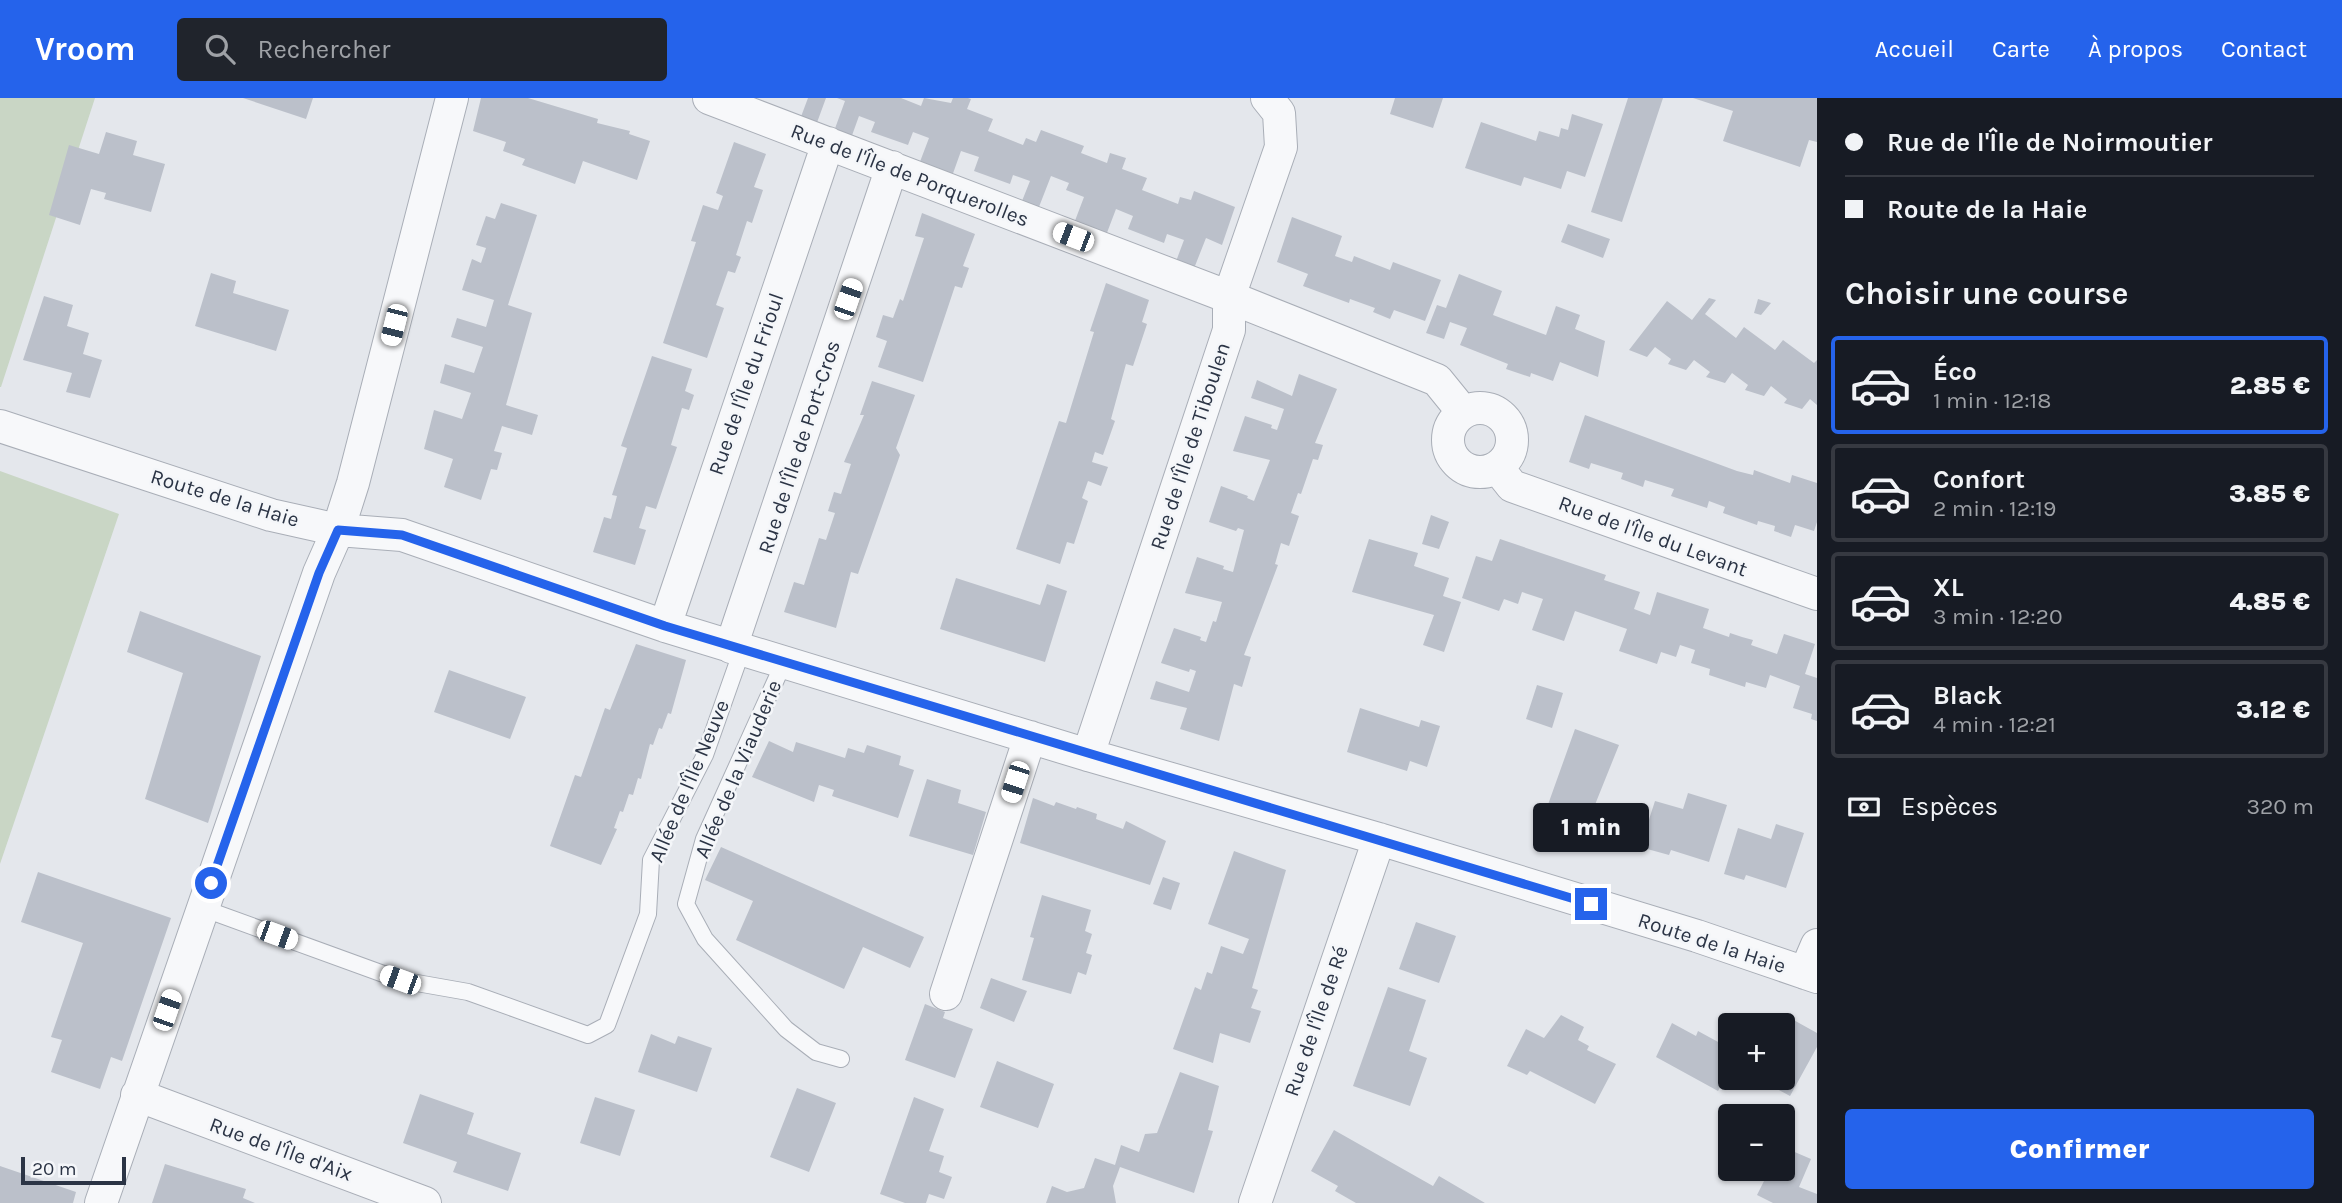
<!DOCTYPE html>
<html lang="fr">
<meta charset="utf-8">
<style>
:root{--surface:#171b24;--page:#20242c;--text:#f1f3f6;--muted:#9ea1a6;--line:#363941;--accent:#2563eb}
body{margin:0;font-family:Karla,sans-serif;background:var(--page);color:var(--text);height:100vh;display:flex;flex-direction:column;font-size:26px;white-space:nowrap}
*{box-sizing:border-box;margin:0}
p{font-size:23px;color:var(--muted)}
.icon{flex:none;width:38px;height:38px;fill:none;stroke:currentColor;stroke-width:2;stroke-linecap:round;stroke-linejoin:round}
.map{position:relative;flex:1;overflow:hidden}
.sheet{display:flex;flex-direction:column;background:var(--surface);width:525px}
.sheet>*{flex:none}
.hud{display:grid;align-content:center;height:154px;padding:0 28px;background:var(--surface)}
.buttons{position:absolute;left:1718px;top:915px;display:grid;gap:14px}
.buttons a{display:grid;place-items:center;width:77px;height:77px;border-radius:7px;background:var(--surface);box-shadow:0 2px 5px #0004;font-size:35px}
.scale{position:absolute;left:21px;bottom:18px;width:105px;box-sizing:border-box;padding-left:7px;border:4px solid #2b3445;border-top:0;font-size:19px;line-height:24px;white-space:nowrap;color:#2b3445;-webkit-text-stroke:5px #f4f6f9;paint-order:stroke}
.end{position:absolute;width:32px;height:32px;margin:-16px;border:9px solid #2563eb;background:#fff;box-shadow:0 0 0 4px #fff}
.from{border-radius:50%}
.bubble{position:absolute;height:49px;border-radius:7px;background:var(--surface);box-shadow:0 2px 5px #0004;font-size:23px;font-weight:800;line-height:49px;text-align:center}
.car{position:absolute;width:21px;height:42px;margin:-21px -10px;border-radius:9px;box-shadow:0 0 5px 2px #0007;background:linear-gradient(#fff 24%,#345 0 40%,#fff 0 76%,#345 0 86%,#fff 0)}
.hud b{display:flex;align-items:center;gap:24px;height:66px;font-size:26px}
.hud b+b{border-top:2px solid var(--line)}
.hud i{width:18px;height:18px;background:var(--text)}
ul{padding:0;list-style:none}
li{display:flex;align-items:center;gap:21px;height:98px;margin:0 14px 10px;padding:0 14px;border:4px solid var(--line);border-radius:7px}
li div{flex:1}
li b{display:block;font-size:26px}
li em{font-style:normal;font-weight:800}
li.on{border-color:var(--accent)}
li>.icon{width:63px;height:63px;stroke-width:1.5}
h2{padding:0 28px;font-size:32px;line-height:84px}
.pay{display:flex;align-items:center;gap:18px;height:77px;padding:0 28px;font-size:26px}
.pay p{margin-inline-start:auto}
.primary-button{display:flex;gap:14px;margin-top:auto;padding:14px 28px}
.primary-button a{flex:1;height:80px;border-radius:7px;background:var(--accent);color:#fff;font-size:28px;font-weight:800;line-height:80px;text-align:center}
header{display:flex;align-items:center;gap:42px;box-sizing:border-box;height:98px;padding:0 35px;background:var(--accent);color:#fff}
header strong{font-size:33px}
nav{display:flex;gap:38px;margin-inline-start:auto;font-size:24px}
.search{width:490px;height:63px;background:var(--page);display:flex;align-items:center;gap:18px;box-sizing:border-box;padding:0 24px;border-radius:7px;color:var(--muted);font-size:26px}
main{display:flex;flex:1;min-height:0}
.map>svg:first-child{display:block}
.green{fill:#c9d6c5}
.building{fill:#bbc0ca}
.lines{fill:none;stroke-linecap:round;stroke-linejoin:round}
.lane-casing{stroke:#a9aeb7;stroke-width:18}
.street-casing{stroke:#a9aeb7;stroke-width:34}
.lane{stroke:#f7f8fa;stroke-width:16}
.street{stroke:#f7f8fa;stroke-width:32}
.route{stroke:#2563eb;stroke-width:9}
.labels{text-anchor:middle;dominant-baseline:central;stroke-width:5;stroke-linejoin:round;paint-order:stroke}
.street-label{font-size:21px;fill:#2b3445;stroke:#f4f6f9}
</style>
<header>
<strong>Vroom</strong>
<div class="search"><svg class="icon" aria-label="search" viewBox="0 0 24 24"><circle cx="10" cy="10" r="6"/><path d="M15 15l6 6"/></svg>Rechercher</div>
<nav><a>Accueil</a><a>Carte</a><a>À propos</a><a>Contact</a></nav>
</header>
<main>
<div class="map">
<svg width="1817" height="1105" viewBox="0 0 1817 1105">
<rect width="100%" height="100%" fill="#e4e7ec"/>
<path class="green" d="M 0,0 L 95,0 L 1,289 L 0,289 Z
M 0,373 L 119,416 L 0,766 Z"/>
<path class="building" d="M 243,0 L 313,0 L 306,21 Z
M 481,0 L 528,0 L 598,21 L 597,25 L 630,33 L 629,36 L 650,43 L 637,82 L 583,63 L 575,86 L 522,67 L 525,61 L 503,53 L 506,44 L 473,33 Z
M 808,0 L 826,0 L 815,30 L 799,24 Z
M 837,0 L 901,0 L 921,8 L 924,0 L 951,5 L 953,0 L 968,0 L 971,1 L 967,11 L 993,21 L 988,33 L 1023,47 L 1026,40 L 1036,44 L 1041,32 L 1084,48 L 1081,55 L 1107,65 L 1110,55 L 1126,60 L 1122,71 L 1147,80 L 1142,92 L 1178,106 L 1180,99 L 1191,102 L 1194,93 L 1235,109 L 1222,147 L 1206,140 L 1193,173 L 1175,166 L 1184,142 L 1167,136 L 1164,145 L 1128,131 L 1133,118 L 1116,111 L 1105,140 L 1073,128 L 1084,99 L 1066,92 L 1069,85 L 1051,78 L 1037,114 L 1020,108 L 1030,83 L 1013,77 L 1010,86 L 974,73 L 979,59 L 961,53 L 951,81 L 918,69 L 929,40 L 913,34 L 908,47 L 871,34 L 875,24 L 859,18 L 850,43 L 833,36 L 845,3 Z
M 1395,0 L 1443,0 L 1433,30 L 1390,16 Z
M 1628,0 L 1663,0 L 1622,124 L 1591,114 Z
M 1693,0 L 1817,0 L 1817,44 L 1809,42 L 1800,69 L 1723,43 L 1733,13 Z
M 1572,16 L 1603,26 L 1585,79 L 1567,73 L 1561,91 L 1524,79 L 1521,88 L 1465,70 L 1481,24 L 1536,43 L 1539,33 L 1559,39 L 1561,30 L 1568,32 Z
M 106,34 L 137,43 L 133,57 L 165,66 L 151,114 L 104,101 L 106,95 L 91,91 L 80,127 L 49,117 L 69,47 L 99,56 Z
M 734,44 L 766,56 L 754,89 L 763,92 L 752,125 L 747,123 L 736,157 L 741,159 L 735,175 L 728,173 L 716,207 L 724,210 L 707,260 L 663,245 L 696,144 L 691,143 L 703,107 L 718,112 L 723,98 L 716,95 Z
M 501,105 L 537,117 L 508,207 L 532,215 L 506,307 L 538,317 L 532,337 L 502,328 L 494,353 L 502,355 L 497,372 L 491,371 L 481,402 L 444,389 L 453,361 L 424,351 L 434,312 L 462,321 L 471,295 L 440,285 L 445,266 L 474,275 L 483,249 L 451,239 L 457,220 L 486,229 L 494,202 L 462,192 L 472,161 L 481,165 L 486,150 L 476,147 L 486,118 L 495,121 Z
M 922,115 L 975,136 L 963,168 L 969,170 L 962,190 L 955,188 L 923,284 L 878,269 L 887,243 L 876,239 L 883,217 L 893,220 L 900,201 L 903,203 L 924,140 L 915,138 Z
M 1292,119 L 1342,138 L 1335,158 L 1352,164 L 1354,158 L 1390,172 L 1393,164 L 1441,182 L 1425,223 L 1394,212 L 1390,221 L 1373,214 L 1375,210 L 1350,201 L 1349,205 L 1303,188 L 1308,176 L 1277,164 Z
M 1568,126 L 1610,141 L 1603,160 L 1561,144 Z
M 211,175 L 236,183 L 233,195 L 289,212 L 276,253 L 195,228 Z
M 1459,176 L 1502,193 L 1493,217 L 1546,237 L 1556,208 L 1580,217 L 1575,231 L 1605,243 L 1598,279 L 1560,264 L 1553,283 L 1531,275 L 1530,279 L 1506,271 L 1508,266 L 1460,247 L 1467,230 L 1450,224 L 1444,241 L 1426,235 L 1437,207 L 1446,210 Z
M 1106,185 L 1149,202 L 1142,224 L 1147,226 L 1133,268 L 1126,266 L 1111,321 L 1115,323 L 1103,357 L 1095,354 L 1092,364 L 1108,369 L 1101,388 L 1088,383 L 1082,400 L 1088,403 L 1074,446 L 1067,444 L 1060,466 L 1016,451 L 1059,323 L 1066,325 L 1094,234 L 1090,233 Z
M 44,198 L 73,207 L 67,228 L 89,235 L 83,256 L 102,262 L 90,300 L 66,294 L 72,275 L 23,262 Z
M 1709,200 L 1716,202 L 1705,216 L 1736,240 L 1744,229 L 1775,252 L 1783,242 L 1814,265 L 1817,262 L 1817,307 L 1810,301 L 1802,311 L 1784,305 L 1787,301 L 1771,288 L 1764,298 L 1745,292 L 1748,287 L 1732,275 L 1725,285 L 1706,279 L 1710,274 L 1694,262 L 1686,272 L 1668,266 L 1671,261 L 1655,249 L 1647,259 L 1629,252 L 1667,203 L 1692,222 Z
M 1758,201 L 1771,205 L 1761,217 L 1754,215 Z
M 652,258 L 692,271 L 685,293 L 694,297 L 689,312 L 682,310 L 671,347 L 677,349 L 656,411 L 646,408 L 639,430 L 646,432 L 635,467 L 593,454 L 604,419 L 611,421 L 617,398 L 612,397 L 627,350 L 621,348 Z
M 1299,276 L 1337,291 L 1315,345 L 1323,347 L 1318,362 L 1313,361 L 1301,396 L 1298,395 L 1291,415 L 1299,418 L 1289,448 L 1281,445 L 1275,466 L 1278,467 L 1244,557 L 1251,559 L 1242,589 L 1234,586 L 1219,643 L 1180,631 L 1187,610 L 1150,601 L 1156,583 L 1189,594 L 1196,573 L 1190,571 L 1189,574 L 1161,565 L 1174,530 L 1201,539 L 1200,542 L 1206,544 L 1213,523 L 1216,524 L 1222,504 L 1185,495 L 1197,459 L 1224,468 L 1223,471 L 1233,474 L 1244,432 L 1238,430 L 1236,433 L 1209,424 L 1221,388 L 1248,398 L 1247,400 L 1254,403 L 1270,362 L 1233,353 L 1245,318 L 1272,327 L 1271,330 L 1277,332 L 1284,311 L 1251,300 L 1257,282 L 1292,298 Z
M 872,283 L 915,297 L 896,350 L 900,357 L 858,476 L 851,474 L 836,530 L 784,514 L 794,484 L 804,487 L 819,440 L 826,442 L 835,415 L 828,413 L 834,394 L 841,396 L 851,366 L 844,364 L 864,317 L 860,317 Z
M 1585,317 L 1737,373 L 1753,377 L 1754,372 L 1790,385 L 1792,377 L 1817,385 L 1817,424 L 1814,433 L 1795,427 L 1791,439 L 1774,433 L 1775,428 L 1758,423 L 1757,427 L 1723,415 L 1725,409 L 1709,403 L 1707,410 L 1671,398 L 1674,391 L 1645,382 L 1643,389 L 1621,381 L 1623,375 L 1591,365 L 1589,371 L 1569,364 Z
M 1431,417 L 1449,424 L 1439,451 L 1422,446 Z
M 1369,441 L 1418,455 L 1414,468 L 1449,480 L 1443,498 L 1461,504 L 1444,554 L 1423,547 L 1434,517 L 1352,494 Z
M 1500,441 L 1606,477 L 1604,482 L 1640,494 L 1634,511 L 1650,517 L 1657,494 L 1709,511 L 1703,530 L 1729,539 L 1730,535 L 1742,539 L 1753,542 L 1751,547 L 1777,556 L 1784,536 L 1815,546 L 1805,576 L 1817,580 L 1817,623 L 1811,621 L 1812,616 L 1793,610 L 1800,588 L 1770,577 L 1766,590 L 1746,584 L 1745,589 L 1709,577 L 1710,571 L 1691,565 L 1695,552 L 1680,547 L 1676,559 L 1661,554 L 1657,566 L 1619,553 L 1627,531 L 1575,513 L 1564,543 L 1532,532 L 1543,501 L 1522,494 L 1518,506 L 1504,501 L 1499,513 L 1462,500 L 1476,458 L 1492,463 Z
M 956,480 L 1040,507 L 1047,486 L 1067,493 L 1045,564 L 940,531 Z
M 140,513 L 261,558 L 208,725 L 145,701 L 183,575 L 127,554 Z
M 636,546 L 686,562 L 671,616 L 668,615 L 662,631 L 659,630 L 653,647 L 650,646 L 641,681 L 638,680 L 633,697 L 629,696 L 623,714 L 620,713 L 614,730 L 617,731 L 601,767 L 550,748 L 575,677 L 581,679 L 605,610 L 610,612 Z
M 449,572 L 526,599 L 510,641 L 434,614 Z
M 1537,587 L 1563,595 L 1552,630 L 1526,621 Z
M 1360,610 L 1419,629 L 1421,622 L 1440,628 L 1427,669 L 1410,663 L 1407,673 L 1347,654 Z
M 1575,631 L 1619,647 L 1586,729 L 1545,715 Z
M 769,643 L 793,654 L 796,644 L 845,660 L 848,650 L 864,655 L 867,647 L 901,658 L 899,667 L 914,672 L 898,720 L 832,698 L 834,692 L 819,687 L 814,704 L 752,679 Z
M 927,681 L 961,692 L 958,705 L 986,714 L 973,757 L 909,738 Z
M 1688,695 L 1727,707 L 1709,764 L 1671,752 L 1669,757 L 1640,749 L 1655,703 L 1683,711 Z
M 1033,700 L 1054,708 L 1056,704 L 1076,711 L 1077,709 L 1097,716 L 1096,721 L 1123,731 L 1126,723 L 1166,743 L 1150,787 L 1020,745 Z
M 1776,726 L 1804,735 L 1786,790 L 1746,777 L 1744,782 L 1724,776 L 1738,730 L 1771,741 Z
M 721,749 L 924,839 L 910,870 L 863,849 L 844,891 L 736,842 L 753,803 L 705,782 Z
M 1234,753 L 1286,772 L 1252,890 L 1258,892 L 1251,910 L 1261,913 L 1250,945 L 1220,935 L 1213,965 L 1173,951 L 1195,889 L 1201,892 L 1207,874 L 1212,876 L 1221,848 L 1243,856 L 1249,841 L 1208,826 Z
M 38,774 L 171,820 L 122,963 L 111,959 L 100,991 L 51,974 L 62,942 L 51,939 L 83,845 L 21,824 Z
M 1163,779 L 1180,785 L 1171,812 L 1153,806 Z
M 1042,797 L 1091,812 L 1085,833 L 1092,836 L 1086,855 L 1092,857 L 1086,877 L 1078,874 L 1071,896 L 1022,882 L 1034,840 L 1030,839 Z
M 1416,824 L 1456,838 L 1439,885 L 1399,871 Z
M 991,880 L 1027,893 L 1014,924 L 980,910 Z
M 1388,889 L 1426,902 L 1409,953 L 1427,960 L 1410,1008 L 1353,988 Z
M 925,906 L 945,914 L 943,920 L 973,931 L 955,980 L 905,962 Z
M 1561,917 L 1584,929 L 1578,942 L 1589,948 L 1587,952 L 1616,966 L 1595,1006 L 1530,973 L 1527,977 L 1507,968 L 1526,931 L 1544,940 Z
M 1790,920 L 1817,935 L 1817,949 L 1790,998 L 1757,980 L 1783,980 L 1783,933 Z
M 1672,925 L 1696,938 L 1698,933 L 1731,951 L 1731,970 L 1718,993 L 1656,959 Z
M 651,936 L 675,946 L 678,938 L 712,950 L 697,994 L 638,974 Z
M 997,963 L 1054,986 L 1038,1030 L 980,1009 Z
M 1180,974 L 1219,988 L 1208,1032 L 1213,1033 L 1194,1095 L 1120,1069 L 1113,1088 L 1116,1105 L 1046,1105 L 1052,1088 L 1067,1094 L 1084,1090 L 1095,1060 L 1115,1067 L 1121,1047 L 1139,1054 L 1145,1036 L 1157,1035 Z
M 797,990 L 836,1005 L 809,1074 L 770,1059 Z
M 420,996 L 474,1015 L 467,1036 L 521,1055 L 508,1093 L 453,1074 L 457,1064 L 403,1045 Z
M 595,999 L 635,1012 L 620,1058 L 580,1045 Z
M 914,999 L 944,1011 L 929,1053 L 944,1058 L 939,1074 L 952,1079 L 944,1101 L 929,1096 L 926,1105 L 905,1105 L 880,1096 Z
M 1334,1032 L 1433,1088 L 1439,1078 L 1485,1105 L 1356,1105 L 1335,1093 L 1338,1088 L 1311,1073 Z
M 1783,1049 L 1811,1061 L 1799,1089 L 1817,1096 L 1817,1105 L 1773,1105 L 1757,1097 L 1770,1071 L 1783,1071 Z
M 165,1066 L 246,1091 L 243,1100 L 255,1105 L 152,1105 Z
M 0,1068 L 76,1094 L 73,1105 L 0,1105 Z"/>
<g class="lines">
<defs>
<path id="lane" d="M 784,564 L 704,741 L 686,806 L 705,841 L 786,931 L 816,954 L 841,961
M 202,810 L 400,882 L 468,894 L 588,937 L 607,927 L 648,816 L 651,762 L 705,657 L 742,552"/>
<path id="street" d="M 709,0 L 1229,199 L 1437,282 L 1463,314
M1448 342a32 32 0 1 1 64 0a32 32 0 1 1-64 0Z
M 0,328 L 271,417 L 338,432 L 402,437 L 665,528 L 1088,657 L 1379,741 L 1697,838 L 1817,879
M 1497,369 L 1512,388 L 1817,496
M 665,528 L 828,45
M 731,549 L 892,69
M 1088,657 L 1229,232 L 1229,199 L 1281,49 L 1279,15 L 1267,0
M 1805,875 L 1817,847
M 946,896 L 1030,639
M 137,997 L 425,1105
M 101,1105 L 319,475 L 338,432 L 353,385 L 452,0
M 1255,1105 L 1379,741"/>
</defs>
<use href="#lane" class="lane-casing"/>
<use href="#street" class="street-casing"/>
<use href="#lane" class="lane"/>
<use href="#street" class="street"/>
</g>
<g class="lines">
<path class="route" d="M 211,785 L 319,475 L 338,432 L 402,437 L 665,528 L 1591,806"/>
</g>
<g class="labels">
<g class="street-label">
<text transform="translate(910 77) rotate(21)">Rue de l'Île de Porquerolles</text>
<text transform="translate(746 286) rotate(-71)">Rue de l'Île du Frioul</text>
<text transform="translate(1190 348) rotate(-72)">Rue de l'Île de Tiboulen</text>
<text transform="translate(799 349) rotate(-72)">Rue de l'Île de Port-Cros</text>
<text transform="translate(225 400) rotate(17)">Route de la Haie</text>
<text transform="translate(1653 438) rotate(20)">Rue de l'Île du Levant</text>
<text transform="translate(738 671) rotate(-67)">Allée de la Viauderie</text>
<text transform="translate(689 683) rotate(-67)">Allée de l'Île Neuve</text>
<text transform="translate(1712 845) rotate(18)">Route de la Haie</text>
<text transform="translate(1316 923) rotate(-71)">Rue de l'Île de Ré</text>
<text transform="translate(281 1051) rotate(20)">Rue de l'Île d'Aix</text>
</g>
</g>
</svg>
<div class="buttons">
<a>+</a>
<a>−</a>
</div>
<div class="scale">20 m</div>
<i class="end from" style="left:211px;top:785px"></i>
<i class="end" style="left:1591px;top:806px"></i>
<div class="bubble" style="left:1533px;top:705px;width:116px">1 min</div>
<i class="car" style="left:1073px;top:139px;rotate:291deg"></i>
<i class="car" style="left:848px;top:201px;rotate:19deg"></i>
<i class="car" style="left:394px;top:227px;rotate:194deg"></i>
<i class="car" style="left:1015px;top:684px;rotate:198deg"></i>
<i class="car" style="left:277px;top:837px;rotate:110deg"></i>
<i class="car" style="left:400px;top:882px;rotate:290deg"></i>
<i class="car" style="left:167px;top:912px;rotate:19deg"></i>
</div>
<section class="sheet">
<div class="hud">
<b><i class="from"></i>Rue de l'Île de Noirmoutier</b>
<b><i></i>Route de la Haie</b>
</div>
<h2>Choisir une course</h2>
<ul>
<li class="on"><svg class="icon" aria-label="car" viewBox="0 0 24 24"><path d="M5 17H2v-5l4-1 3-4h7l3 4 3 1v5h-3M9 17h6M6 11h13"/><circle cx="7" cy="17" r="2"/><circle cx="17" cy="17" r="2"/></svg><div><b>Éco</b><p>1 min · 12:18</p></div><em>2.85 €</em></li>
<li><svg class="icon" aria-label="car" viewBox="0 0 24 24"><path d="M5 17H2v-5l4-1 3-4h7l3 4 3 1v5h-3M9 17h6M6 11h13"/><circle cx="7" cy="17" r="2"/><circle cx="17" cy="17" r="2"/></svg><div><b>Confort</b><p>2 min · 12:19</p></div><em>3.85 €</em></li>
<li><svg class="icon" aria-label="car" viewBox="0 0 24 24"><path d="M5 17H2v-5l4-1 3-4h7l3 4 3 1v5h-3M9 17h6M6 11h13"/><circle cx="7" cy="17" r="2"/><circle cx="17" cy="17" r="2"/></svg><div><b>XL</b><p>3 min · 12:20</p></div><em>4.85 €</em></li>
<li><svg class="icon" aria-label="car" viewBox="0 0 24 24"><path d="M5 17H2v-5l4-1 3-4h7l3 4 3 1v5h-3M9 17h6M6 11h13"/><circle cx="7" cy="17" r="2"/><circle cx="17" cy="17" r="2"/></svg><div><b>Black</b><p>4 min · 12:21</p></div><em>3.12 €</em></li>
</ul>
<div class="pay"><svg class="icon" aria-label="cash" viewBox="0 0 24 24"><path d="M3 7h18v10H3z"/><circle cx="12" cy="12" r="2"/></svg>Espèces<p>320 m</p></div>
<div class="primary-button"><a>Confirmer</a></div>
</section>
</main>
